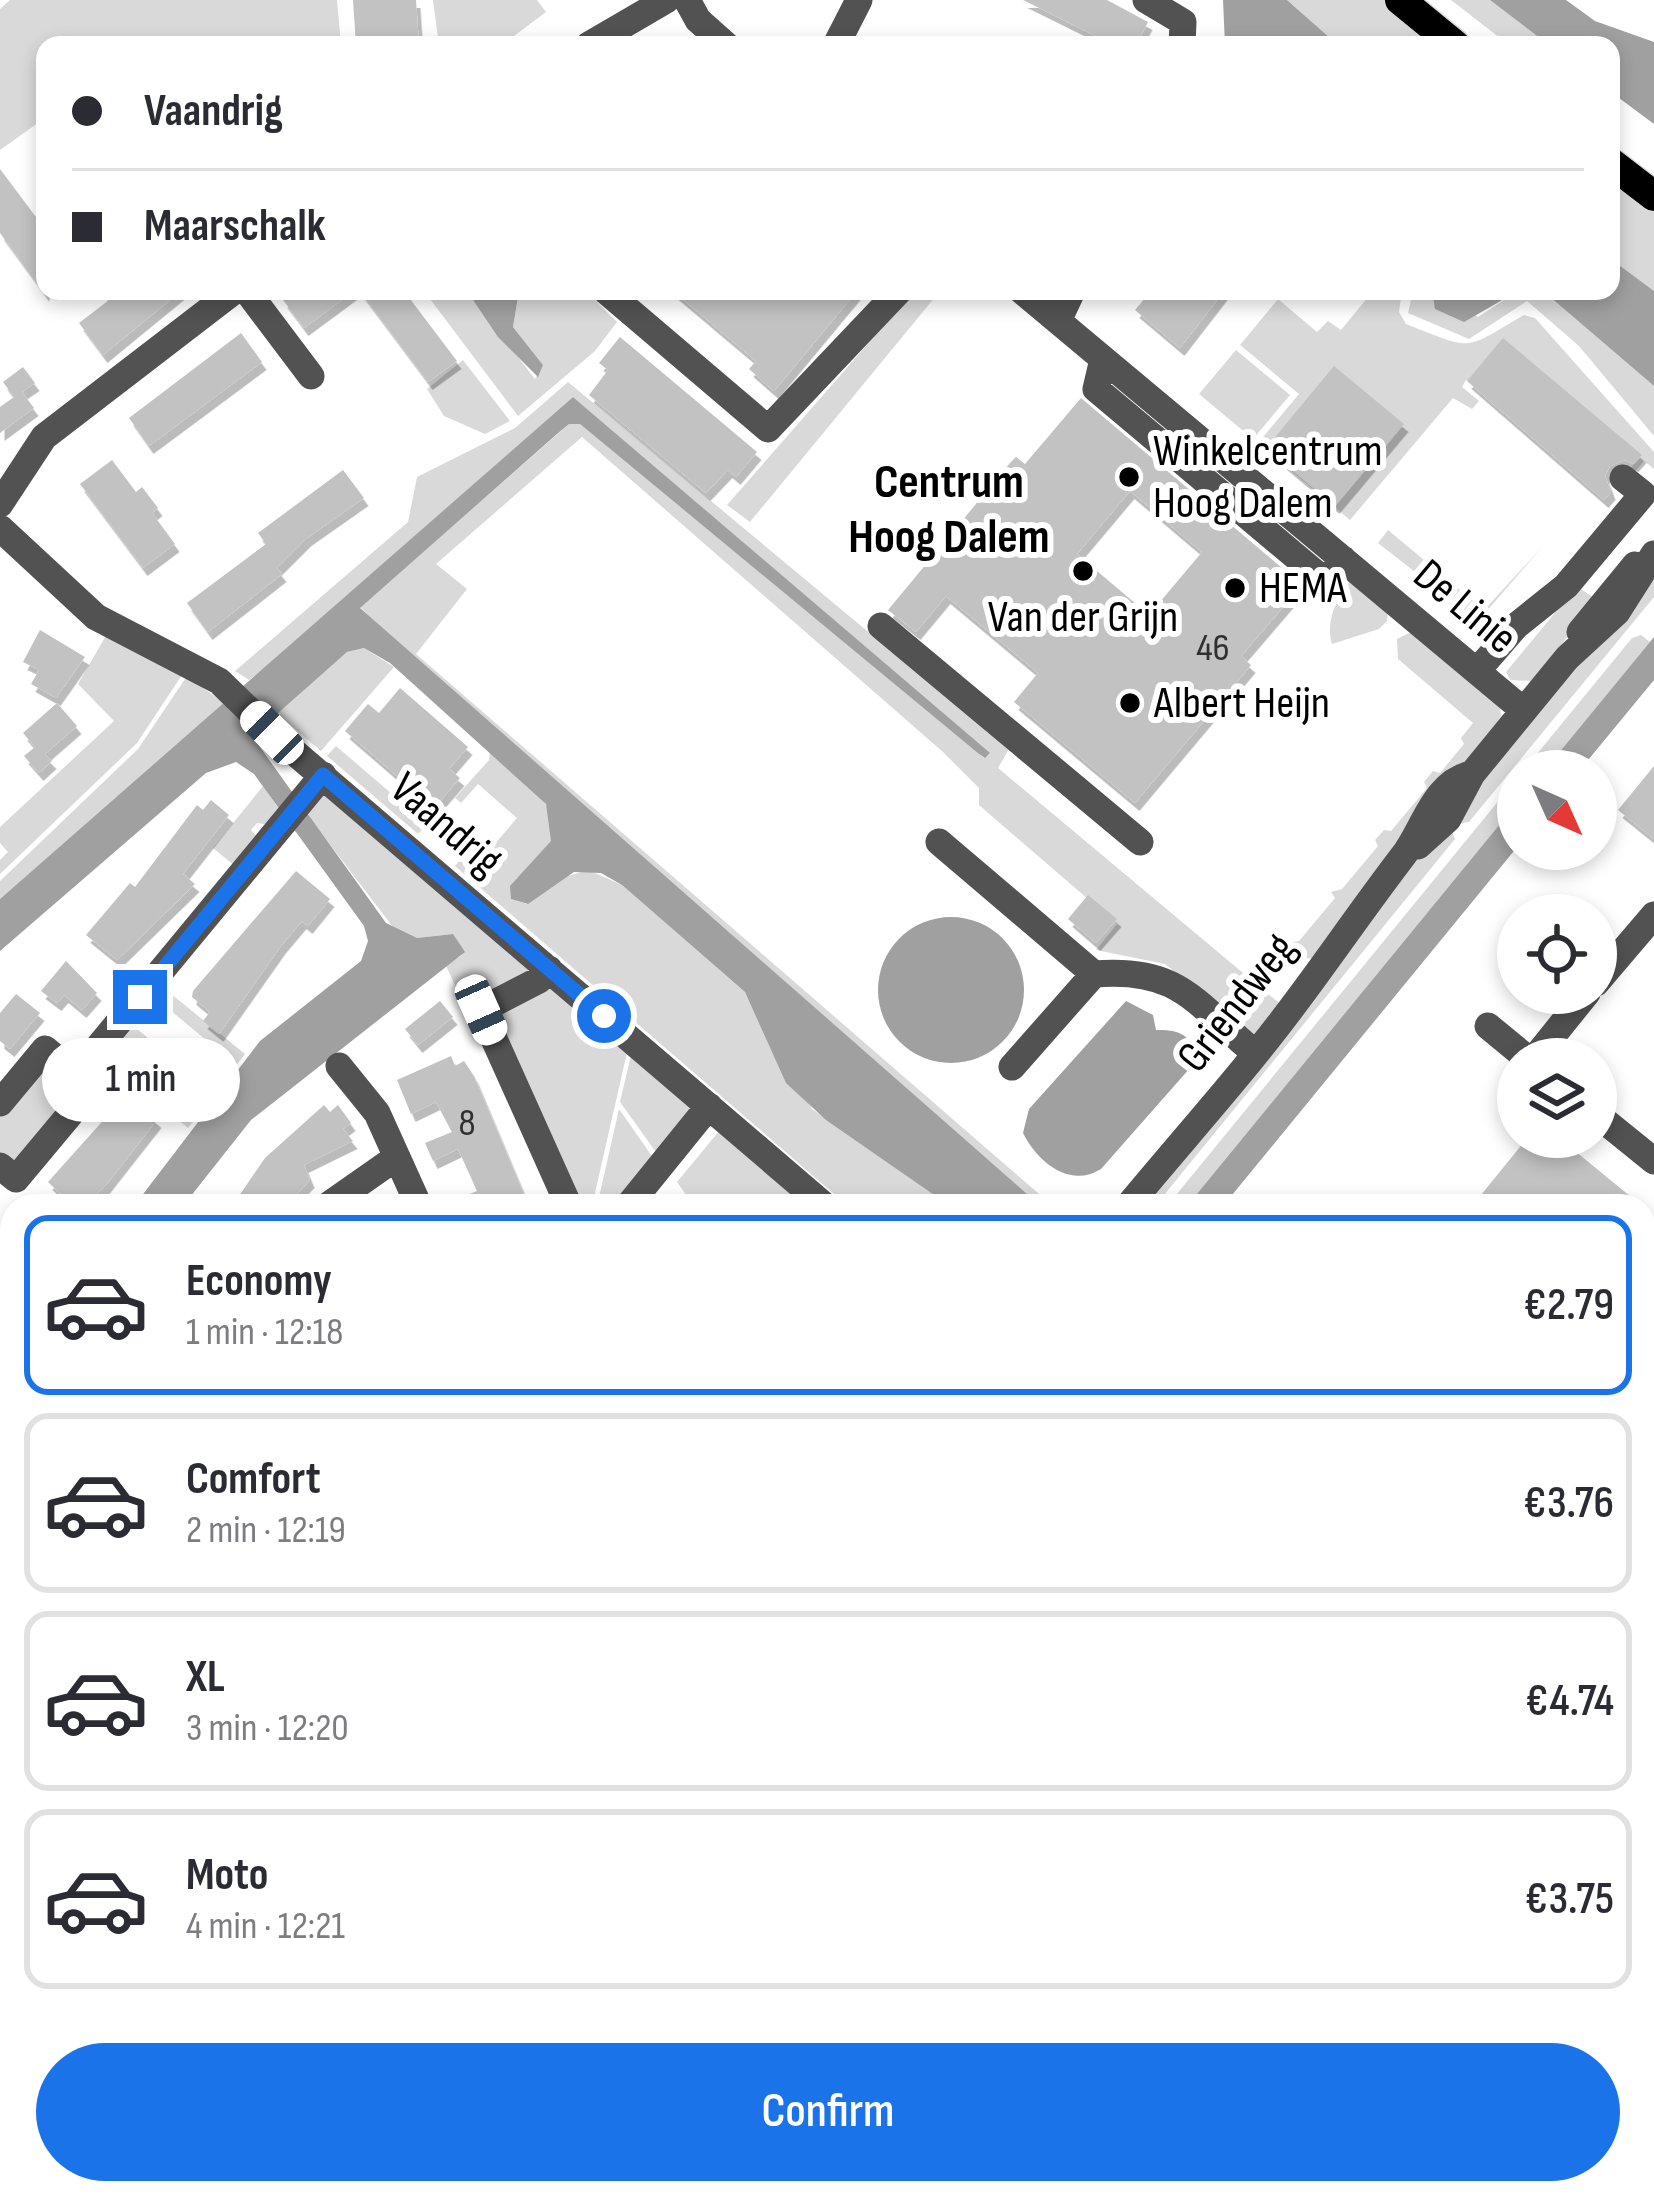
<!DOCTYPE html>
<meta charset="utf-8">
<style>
:root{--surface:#fff;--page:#f7f7f7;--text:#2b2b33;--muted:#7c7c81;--line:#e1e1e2;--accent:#1a73e8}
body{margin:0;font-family:"Sofia Sans Condensed",sans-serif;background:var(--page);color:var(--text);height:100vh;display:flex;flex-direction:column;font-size:45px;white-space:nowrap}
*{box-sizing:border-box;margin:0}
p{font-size:39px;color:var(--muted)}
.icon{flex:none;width:66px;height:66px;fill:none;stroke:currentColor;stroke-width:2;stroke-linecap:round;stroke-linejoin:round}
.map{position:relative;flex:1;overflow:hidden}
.drawer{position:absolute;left:0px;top:1194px;width:1656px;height:1011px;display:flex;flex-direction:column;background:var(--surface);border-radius:36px 36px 0 0;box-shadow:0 6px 18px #0003}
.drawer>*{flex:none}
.banner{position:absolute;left:36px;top:36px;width:1584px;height:264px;border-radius:24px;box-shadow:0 6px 18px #0003;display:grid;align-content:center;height:264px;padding:0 36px;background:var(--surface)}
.needle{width:78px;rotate:135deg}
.tools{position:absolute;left:1497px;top:750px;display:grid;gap:24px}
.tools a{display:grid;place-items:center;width:120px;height:120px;border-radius:50%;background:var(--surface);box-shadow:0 6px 18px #0003;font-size:60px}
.end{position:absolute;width:54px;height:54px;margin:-27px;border:15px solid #1a73e8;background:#fff;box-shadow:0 0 0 6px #fff}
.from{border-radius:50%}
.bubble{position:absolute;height:84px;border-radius:42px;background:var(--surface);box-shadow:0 6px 18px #0003;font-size:39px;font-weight:600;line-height:84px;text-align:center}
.car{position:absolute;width:36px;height:72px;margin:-36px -18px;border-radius:15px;box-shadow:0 0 9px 3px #0007;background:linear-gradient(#fff 24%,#345 0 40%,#fff 0 76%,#345 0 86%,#fff 0)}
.banner b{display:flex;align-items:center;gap:42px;height:114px;font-size:45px}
.banner b+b{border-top:3px solid var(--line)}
.banner i{width:30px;height:30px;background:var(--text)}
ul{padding:21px 0 0;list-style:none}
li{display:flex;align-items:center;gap:36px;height:180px;margin:0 24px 18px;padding:0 12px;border:6px solid var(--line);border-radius:24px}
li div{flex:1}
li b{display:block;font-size:45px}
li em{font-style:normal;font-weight:600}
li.selected{border-color:var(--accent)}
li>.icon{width:108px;height:108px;stroke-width:1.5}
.cta{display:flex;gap:24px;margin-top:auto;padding:24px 36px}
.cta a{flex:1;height:138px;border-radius:72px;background:var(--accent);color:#fff;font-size:48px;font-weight:600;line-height:138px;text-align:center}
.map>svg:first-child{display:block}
.green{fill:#d9d9d9}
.water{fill:#a0a0a0}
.building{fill:#c2c2c2;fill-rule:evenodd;filter:url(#shadow)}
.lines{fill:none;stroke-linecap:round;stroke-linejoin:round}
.major-casing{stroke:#dbdbdb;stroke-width:33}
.minor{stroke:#525252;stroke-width:27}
.major{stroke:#000;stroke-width:30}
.route{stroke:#1a73e8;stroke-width:15}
.poi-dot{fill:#000;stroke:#fff;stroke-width:4.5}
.labels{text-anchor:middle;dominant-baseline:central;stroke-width:12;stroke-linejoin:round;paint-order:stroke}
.number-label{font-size:39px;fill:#303030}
.poi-label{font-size:45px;fill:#000;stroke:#fff;text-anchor:start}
.street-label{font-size:45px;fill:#000;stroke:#fff}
.neighbourhood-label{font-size:48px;font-weight:bold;fill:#000;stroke:#fff}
</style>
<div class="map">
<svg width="1654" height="2203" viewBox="0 0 1654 2203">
<defs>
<filter id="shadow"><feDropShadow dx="4.5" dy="8" stdDeviation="0" flood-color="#0004"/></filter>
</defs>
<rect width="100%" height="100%" fill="#fff"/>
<path class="green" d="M 10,0 L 337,0 L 341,45 L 246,45 L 242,39 L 233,45 L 45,45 L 45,118 L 0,150 L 0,9 Z
M 433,0 L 537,0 L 546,12 L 502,45 L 439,45 Z
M 1287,0 L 1384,0 L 1438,45 L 1338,45 Z
M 1451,0 L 1490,0 L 1549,45 L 1509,45 Z
M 1611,176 L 1654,211 L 1654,291 L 1611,259 Z
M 424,291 L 467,291 L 535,379 L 543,365 L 513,327 L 519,291 L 586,291 L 617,322 L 595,351 L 518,416 Z
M 914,291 L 940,291 L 750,522 L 727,505 Z
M 1373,291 L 1402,291 L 1399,312 L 1406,324 C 1475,351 1462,351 1524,315 L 1535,318 L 1654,452 L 1654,469 L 1644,461 L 1633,474 L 1629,470 L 1641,456 L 1466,380 L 1462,387 L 1479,401 L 1472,409 L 1453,398 L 1350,520 L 1258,443 L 1299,394 L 1240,345 L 1278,299 L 1317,332 L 1328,321 L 1341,330 Z
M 1413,291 L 1432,291 L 1478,317 L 1518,291 L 1543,291 L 1654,386 L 1654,436 L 1579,346 L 1527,301 L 1469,339 L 1408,313 Z
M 1236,350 L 1290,395 L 1253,439 L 1199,394 Z
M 463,360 L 510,421 L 485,434 L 444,416 L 427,389 Z
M 568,382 L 1009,749 L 998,768 L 1279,1003 L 1254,1035 L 1165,964 L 1096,950 L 1117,924 L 979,805 L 979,788 L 943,752 L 582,437 L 436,564 L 467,589 L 416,654 L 1053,1206 L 1028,1206 L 1027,1194 L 411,659 L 360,607 L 569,424 L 580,424 L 984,758 L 990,754 L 573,397 L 266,667 L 249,680 L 235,671 L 408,522 L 417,477 L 515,428 Z
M 1388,530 L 1484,610 L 1544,545 L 1478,621 L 1378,543 Z
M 1654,568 L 1654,597 L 1469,822 L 1462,823 L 1455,817 L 1478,781 Z
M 1352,579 L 1388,610 L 1387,621 L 1379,629 L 1332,644 C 1325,621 1337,596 1352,579 Z
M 1577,586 L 1595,599 L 1535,681 L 1510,680 L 1506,672 Z
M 1411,632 L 1500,705 L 1501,720 L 1312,958 L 1296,959 L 1287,950 L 1289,943 L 1299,941 L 1335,898 L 1331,892 L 1342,889 L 1378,846 L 1375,840 L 1384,830 L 1391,831 L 1427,788 L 1424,782 L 1433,771 L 1440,773 L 1464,744 L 1461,738 L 1473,723 L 1398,659 L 1397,639 Z
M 107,634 L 184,672 L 137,743 L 0,874 L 0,860 L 8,852 L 0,843 L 0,827 L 114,721 L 78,684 Z
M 1641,635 L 1650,642 L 1544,771 L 1523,771 L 1632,638 Z
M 364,648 L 394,667 L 321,751 L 275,712 L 347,652 Z
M 187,676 L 225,704 L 0,899 L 0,881 L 138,749 Z
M 336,746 L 427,824 L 418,834 L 327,756 Z
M 490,750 C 516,772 575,812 545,852 C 532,868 518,881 511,899 L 527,904 L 561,878 L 588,870 L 622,885 L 745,992 L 812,1109 L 950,1206 L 848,1206 L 455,866 L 469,850 L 481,860 L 517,818 L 478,784 L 461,803 L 455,798 L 489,760 Z
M 1518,777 L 1518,802 L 1187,1206 L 1167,1206 Z
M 263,786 L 278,808 L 270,825 L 257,823 L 251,830 L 256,836 L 236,867 L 213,848 Z
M 323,792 L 532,964 L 521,982 L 466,1008 L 446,966 L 462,955 L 453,934 L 417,938 L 396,931 L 312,821 L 308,813 Z
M 1449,825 L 1455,839 L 1155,1206 L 1141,1206 L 1422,851 Z
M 546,984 L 628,1048 L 592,1206 L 577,1206 L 496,1016 Z
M 160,985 L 245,1054 L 188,1128 L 102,1056 L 141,1008 L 148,1013 L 136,1028 L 204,1085 L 230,1060 L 152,995 Z
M 632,1051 L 698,1107 L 658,1155 L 620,1102 Z
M 44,1069 L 71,1086 L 72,1095 L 17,1161 L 0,1154 L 0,1115 Z
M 619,1109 L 654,1159 L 617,1206 L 597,1206 Z
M 720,1130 L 809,1206 L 694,1206 L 677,1182 Z"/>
<path class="water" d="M 1223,0 L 1287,0 L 1338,45 L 1225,45 Z
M 1490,0 L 1566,0 L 1595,21 L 1654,42 L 1654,124 L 1611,92 L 1611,45 L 1549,45 Z
M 1611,259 L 1654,291 L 1654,386 L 1543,291 L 1611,291 Z
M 467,291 L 519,291 L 513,327 L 543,365 L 538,377 L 498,337 Z
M 1432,291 L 1518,291 L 1464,322 L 1435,309 Z
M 573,397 L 990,753 L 985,758 L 979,754 L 580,424 L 569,424 L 557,434 L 360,608 L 1027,1194 L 1028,1206 L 950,1206 L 826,1120 L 786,1083 L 745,992 L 622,885 L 601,873 L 574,872 L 528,904 L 511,899 L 510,886 L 551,841 L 546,804 L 390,663 L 364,648 L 347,652 L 252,736 L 386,923 L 417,938 L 453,934 L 465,952 L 251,1120 L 183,1206 L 134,1206 L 260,1041 L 361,961 L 368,941 L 364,926 L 254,774 L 236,762 L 206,773 L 0,951 L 0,899 Z
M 1654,637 L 1654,680 L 1579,771 L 1544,771 Z
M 1518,802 L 1518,846 L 1223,1206 L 1187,1206 Z
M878 990a73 73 0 1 1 146 0a73 73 0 1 1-146 0Z
M 1126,1001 L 1153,1015 L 1156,1030 C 1174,1030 1185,1031 1195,1049 L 1190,1068 L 1101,1169 C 1069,1189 1037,1161 1023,1133 L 1029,1109 Z"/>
<path class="building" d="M 353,0 L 416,0 L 419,45 L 356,45 Z
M 1023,0 L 1107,0 L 1148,22 L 1136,45 L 1114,45 Z
M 0,169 L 45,229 L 45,294 L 0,233 Z
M 102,291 L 181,291 L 103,355 L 79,323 L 109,300 Z
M 294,291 L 354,291 L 304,328 L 283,300 Z
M 360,291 L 404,291 L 457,361 L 428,382 Z
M 673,291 L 857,291 L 774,391 L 749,369 L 756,361 Z
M 1151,291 L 1224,291 L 1180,348 L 1135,310 Z
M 241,333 L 262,362 L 149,446 L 129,418 Z
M 620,337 L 757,452 L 736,477 L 728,470 L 706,493 L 589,395 L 608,370 L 599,363 Z
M 1503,338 L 1642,455 L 1634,464 L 1625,460 L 1610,466 L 1605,476 L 1611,492 L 1604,500 L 1467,381 Z
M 1334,366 L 1404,424 L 1335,506 L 1266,448 Z
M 23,367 L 35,383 L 22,392 L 34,408 L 0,433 L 0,407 L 14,397 L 3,382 Z
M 1081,398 L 1302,585 L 1241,656 L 1251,665 L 1135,803 L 1014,702 L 1038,673 L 946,596 L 916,632 L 888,610 L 1010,463 L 1016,457 L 1025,464 ZM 1130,491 L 1202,552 L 1149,615 L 1077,554 Z
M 112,460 L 136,492 L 142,487 L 158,508 L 152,513 L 175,544 L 143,568 L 80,484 Z
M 343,470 L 364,498 L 307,538 L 277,568 L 282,574 L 208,632 L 187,603 L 266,544 L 258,533 Z
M 40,630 L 85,657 L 56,698 L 31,684 L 39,670 L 23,662 Z
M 400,688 L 468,747 L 449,769 L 460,778 L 434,808 L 345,731 L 368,704 L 379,713 Z
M 57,703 L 77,726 L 45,754 L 52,761 L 39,773 L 24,756 L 35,747 L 23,733 Z
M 1654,766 L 1654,839 L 1618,810 Z
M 211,800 L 229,815 L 183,874 L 195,884 L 117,960 L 86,935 L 130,883 L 135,887 L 197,805 L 203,810 Z
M 296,871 L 330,899 L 308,926 L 302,921 L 281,946 L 219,1034 L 203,1021 L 210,1012 L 192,997 L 193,991 Z
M 1088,895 L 1117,919 L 1096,943 L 1068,919 Z
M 66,961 L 97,993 L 82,1010 L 64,995 L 57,1003 L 41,991 Z
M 16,994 L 40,1013 L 10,1049 L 0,1041 L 0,1013 Z
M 440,1001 L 453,1017 L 418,1045 L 405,1029 Z
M 451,1056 L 455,1066 L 464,1061 L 474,1076 L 525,1197 L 516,1201 L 518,1206 L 441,1206 L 477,1191 L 458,1149 L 433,1161 L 425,1143 L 452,1132 L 436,1102 L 411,1114 L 397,1080 Z
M 126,1095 L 157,1120 L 106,1185 L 84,1206 L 73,1206 L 48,1182 Z
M 324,1105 L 330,1112 L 338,1105 L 351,1123 L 343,1129 L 353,1141 L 304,1165 L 310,1180 L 285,1206 L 232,1206 L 265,1158 Z
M 1528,1137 L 1558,1137 L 1642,1206 L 1472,1206 Z"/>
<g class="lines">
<defs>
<path id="major" d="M 1400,0 L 1455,45
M 1611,163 L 1654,196"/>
</defs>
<use href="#major" class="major-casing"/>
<path class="minor" d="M 687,0 L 698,20 L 726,45
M 1146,0 L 1183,22 L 1182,45
M 589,45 L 666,0
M 836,45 L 859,0
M 247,291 L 311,376
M 606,291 L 768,429 L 899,291
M 1022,291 L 1523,710
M 1058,321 L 1072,291
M 1103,359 L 1096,389 L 1325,581 L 1343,559
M 0,504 L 44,437 L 234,291
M 0,528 L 96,617 L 219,681 L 280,740 L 825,1206
M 881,626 L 1140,842
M 1580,632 L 1635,565
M 1477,671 L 1516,626 L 1566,586 L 1643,494 L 1623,478
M 939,842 L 1094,974 C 1179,967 1194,1002 1255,1053
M 1418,846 L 1448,819 L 1472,774 L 1567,658 L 1617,612 L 1654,554
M 549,969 L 539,980 L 481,1010 L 569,1206
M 1596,983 L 1654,915
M 1488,1026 L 1528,1059
M 1534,1059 L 1587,993
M 339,1066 L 377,1113 L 419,1206
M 1012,1067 L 1094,974
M 76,1074 L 323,775
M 0,1103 L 45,1049 L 92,1088 L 16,1179 L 0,1166
M 1596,1114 L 1654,1161
M 327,1206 L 397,1157
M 628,1206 L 709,1106
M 1128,1206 C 1185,1137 1246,1070 1299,998 C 1334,951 1367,903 1403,856 C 1423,831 1434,781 1472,774
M 0,1690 L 12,1675
M 0,1876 L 0,1877
M 0,1978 L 12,1983
M 1644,2005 L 1654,2000
M 1644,2039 L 1654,2046
M 1644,2084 L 1654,2075
M 0,2150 L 12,2160
M 53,2193 L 65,2203 L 73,2193
M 267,2193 L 279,2203
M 207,2203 L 215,2193
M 311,2203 L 320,2193
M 1190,2203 L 1201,2193
M 1215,2203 L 1227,2193"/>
<use href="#major" class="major"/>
</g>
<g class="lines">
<path class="route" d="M 140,997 L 323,775 L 604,1016"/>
</g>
<g class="poi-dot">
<circle cx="1129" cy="477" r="12"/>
<circle cx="1083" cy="571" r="12"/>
<circle cx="1235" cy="588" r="12"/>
<circle cx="1130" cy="703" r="12"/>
</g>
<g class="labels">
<g class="number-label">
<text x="1213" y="648">46</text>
<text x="467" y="1123">8</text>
</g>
<g class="poi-label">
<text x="1153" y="451">Winkelcentrum<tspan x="1153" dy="52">Hoog Dalem</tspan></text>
<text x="1259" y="588">HEMA</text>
<text x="1083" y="617" text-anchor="middle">Van der Grijn</text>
<text x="1154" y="703">Albert Heijn</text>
</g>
<g class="street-label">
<text transform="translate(1465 607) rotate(40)">De Linie</text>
<text transform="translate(446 825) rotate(41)">Vaandrig</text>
<text transform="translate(1237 1003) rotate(-52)">Griendweg</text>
</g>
<g class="neighbourhood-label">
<text x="949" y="482">Centrum<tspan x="949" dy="55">Hoog Dalem</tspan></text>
</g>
</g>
</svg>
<div class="tools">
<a><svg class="needle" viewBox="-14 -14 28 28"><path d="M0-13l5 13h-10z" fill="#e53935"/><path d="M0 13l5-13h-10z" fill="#7c7c81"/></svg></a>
<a><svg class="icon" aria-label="locate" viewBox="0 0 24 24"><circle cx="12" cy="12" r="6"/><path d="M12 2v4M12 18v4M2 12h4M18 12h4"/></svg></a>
<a><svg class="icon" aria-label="layers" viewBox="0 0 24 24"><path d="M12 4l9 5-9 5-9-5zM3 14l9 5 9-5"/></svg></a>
</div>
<i class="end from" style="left:604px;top:1016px"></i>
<i class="end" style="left:140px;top:997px"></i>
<div class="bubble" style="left:42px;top:1038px;width:198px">1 min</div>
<i class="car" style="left:272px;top:733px;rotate:315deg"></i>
<i class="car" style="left:481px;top:1010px;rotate:156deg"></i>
<div class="banner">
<b><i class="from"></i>Vaandrig</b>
<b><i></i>Maarschalk</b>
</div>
<section class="drawer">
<ul>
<li class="selected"><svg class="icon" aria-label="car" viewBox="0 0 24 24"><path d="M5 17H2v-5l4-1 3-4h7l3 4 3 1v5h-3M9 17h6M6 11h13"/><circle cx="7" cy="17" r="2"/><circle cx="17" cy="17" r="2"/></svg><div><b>Economy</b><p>1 min · 12:18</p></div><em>€2.79</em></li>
<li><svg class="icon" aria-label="car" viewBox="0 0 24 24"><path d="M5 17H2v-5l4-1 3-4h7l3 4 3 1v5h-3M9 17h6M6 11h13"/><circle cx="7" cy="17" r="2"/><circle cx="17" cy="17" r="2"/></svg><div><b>Comfort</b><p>2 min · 12:19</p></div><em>€3.76</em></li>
<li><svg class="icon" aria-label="car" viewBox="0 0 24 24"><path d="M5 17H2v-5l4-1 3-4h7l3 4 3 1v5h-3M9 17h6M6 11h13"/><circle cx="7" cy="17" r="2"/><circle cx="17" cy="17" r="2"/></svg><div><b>XL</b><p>3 min · 12:20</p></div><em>€4.74</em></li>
<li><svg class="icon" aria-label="car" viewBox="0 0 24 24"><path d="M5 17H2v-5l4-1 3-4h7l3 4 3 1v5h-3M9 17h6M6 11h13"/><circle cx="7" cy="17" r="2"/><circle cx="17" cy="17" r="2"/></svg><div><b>Moto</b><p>4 min · 12:21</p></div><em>€3.75</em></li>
</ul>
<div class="cta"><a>Confirm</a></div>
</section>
</div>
